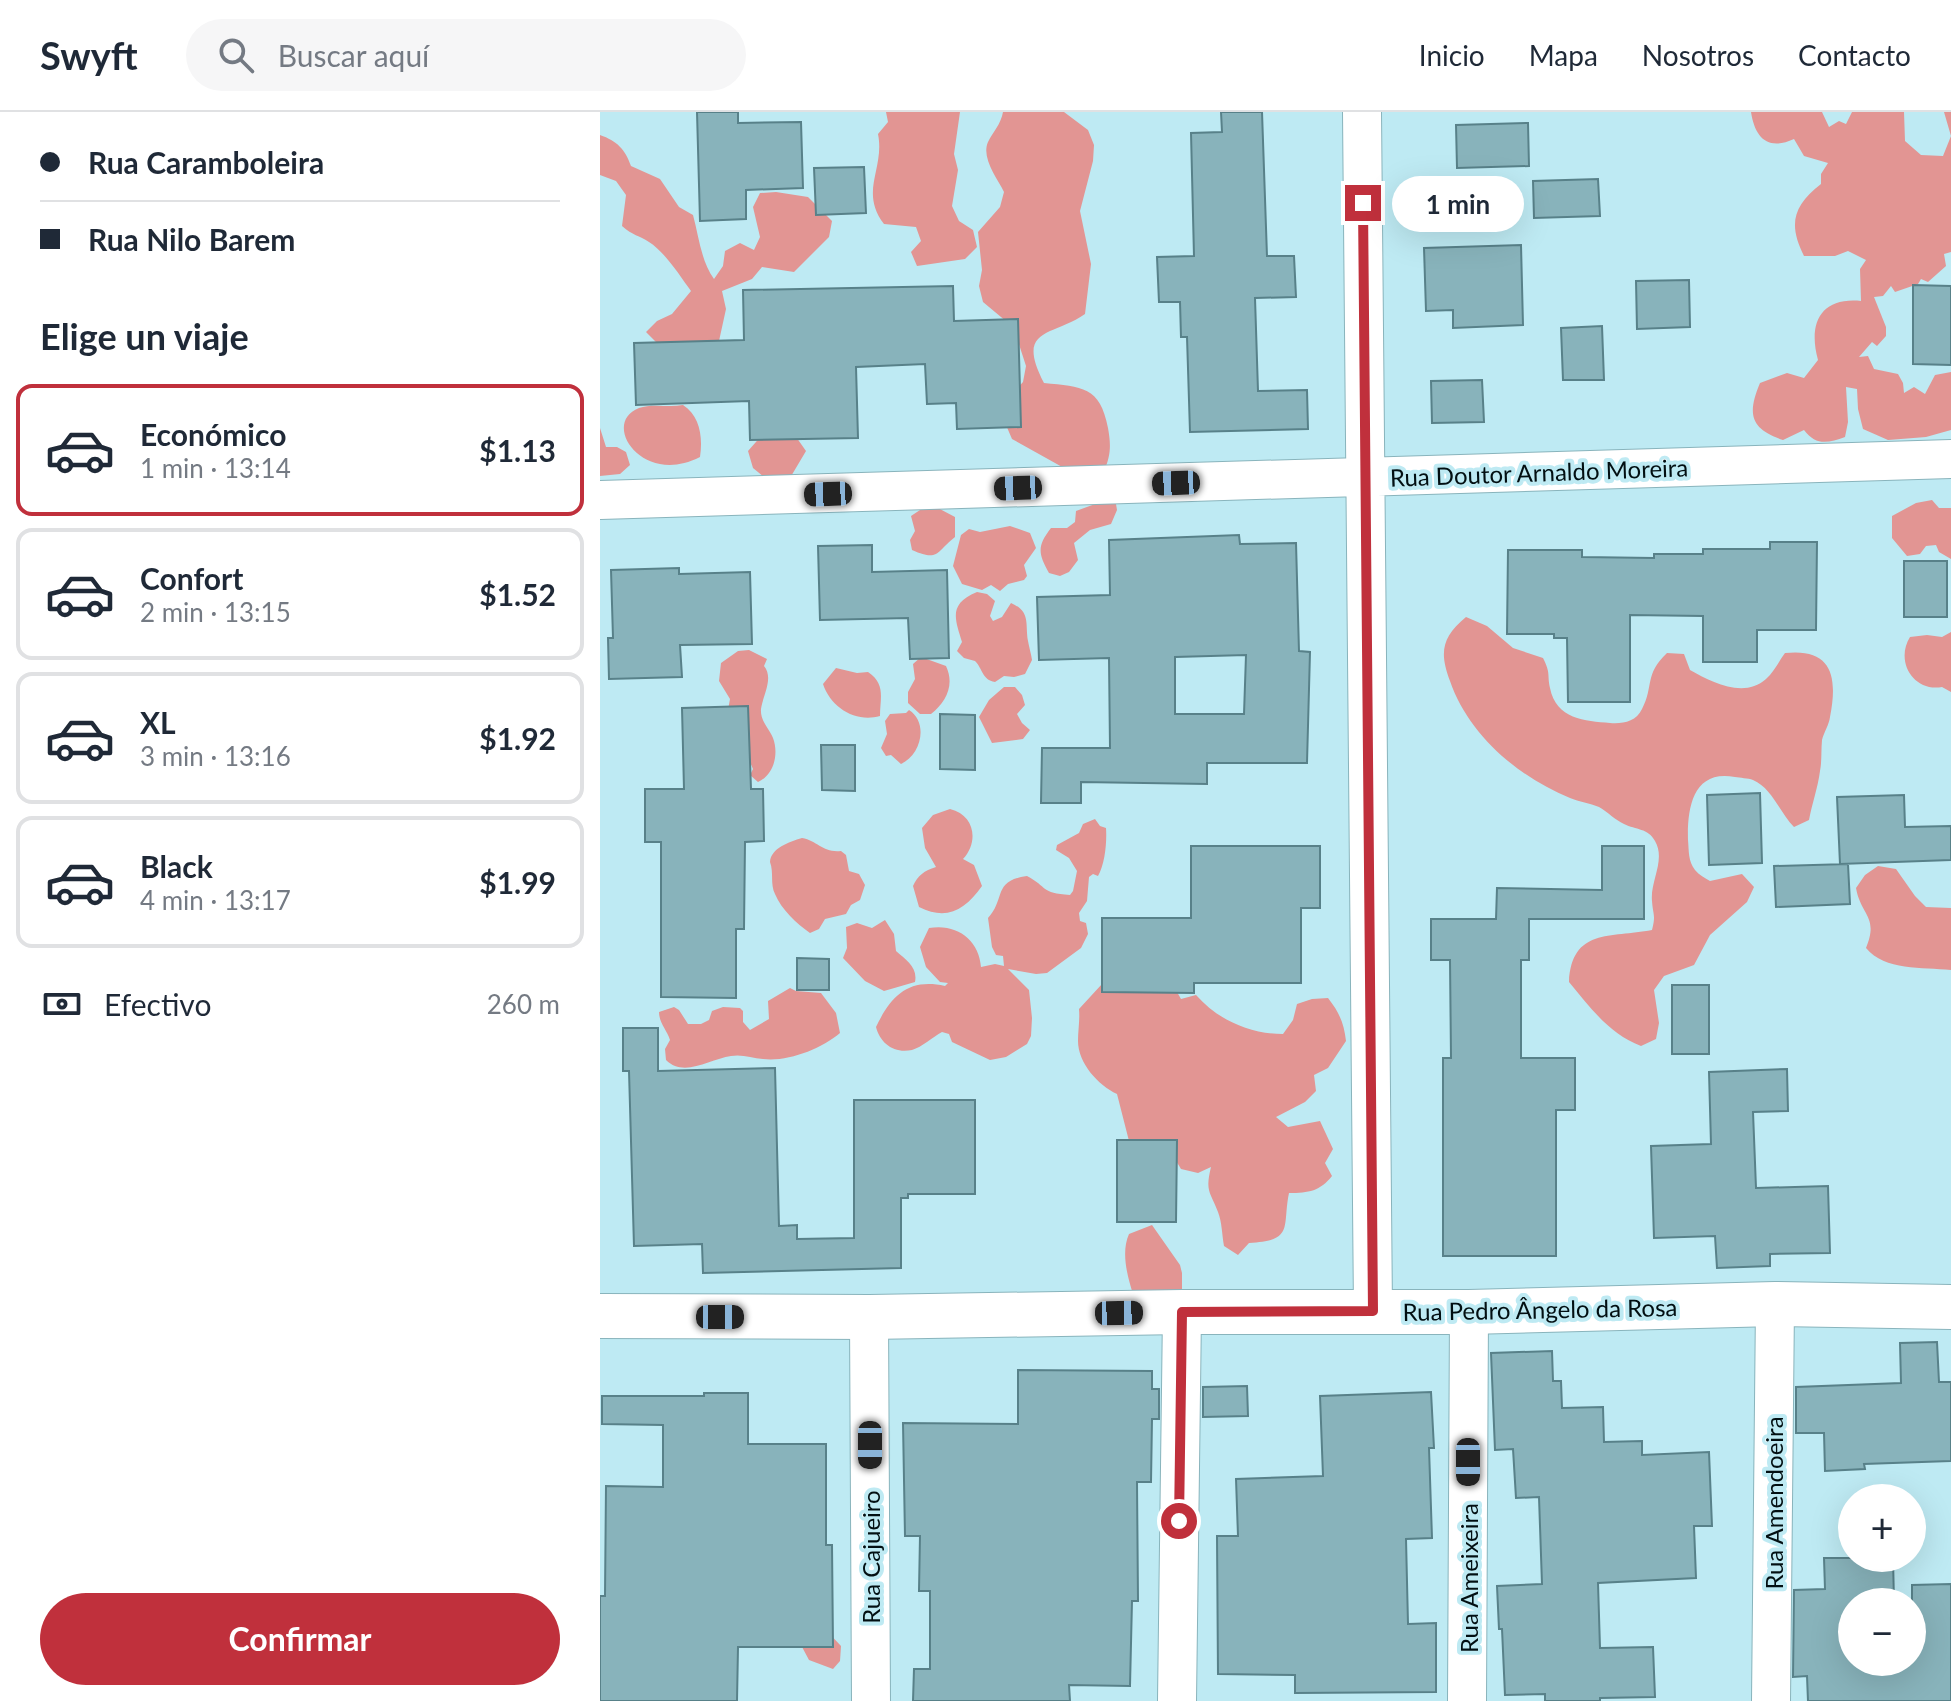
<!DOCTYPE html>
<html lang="es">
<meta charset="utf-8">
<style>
:root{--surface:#fff;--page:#f6f6f7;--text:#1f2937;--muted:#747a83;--line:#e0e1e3;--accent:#c0303c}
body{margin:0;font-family:Lato,sans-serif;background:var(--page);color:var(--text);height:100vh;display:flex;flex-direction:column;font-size:30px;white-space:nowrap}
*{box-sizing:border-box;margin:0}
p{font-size:26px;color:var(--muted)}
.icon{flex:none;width:44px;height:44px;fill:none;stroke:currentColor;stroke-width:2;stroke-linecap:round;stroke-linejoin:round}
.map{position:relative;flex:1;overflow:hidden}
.drawer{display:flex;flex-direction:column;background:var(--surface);width:600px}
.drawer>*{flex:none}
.banner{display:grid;align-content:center;height:176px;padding:0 40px;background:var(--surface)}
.tools{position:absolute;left:1238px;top:1372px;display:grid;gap:16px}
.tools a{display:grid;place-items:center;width:88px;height:88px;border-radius:50%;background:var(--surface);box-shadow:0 8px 32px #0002;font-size:40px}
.end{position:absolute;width:36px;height:36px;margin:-18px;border:10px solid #c0303c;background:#fff;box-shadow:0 0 0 4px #fff}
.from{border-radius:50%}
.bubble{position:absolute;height:56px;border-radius:28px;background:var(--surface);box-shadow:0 8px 32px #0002;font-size:26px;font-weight:700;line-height:56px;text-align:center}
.car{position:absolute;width:24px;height:48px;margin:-24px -12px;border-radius:10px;box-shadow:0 0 6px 2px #0007;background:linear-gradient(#222 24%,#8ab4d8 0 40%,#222 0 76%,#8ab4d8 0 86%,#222 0)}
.banner b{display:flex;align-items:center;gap:28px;height:76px;font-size:30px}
.banner b+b{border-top:2px solid var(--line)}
.banner i{width:20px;height:20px;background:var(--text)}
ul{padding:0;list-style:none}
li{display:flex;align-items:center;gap:24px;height:132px;margin:0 16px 12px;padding:0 24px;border:4px solid var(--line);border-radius:16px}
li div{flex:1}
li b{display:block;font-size:30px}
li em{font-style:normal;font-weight:700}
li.on{border-color:var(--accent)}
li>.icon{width:72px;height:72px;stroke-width:1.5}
h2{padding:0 40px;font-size:36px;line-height:96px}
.pay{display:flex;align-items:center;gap:20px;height:88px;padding:0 40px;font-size:30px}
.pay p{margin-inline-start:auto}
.cta{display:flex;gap:16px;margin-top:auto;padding:16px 40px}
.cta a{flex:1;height:92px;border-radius:48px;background:var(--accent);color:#fff;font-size:32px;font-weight:700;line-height:92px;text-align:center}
header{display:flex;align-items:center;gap:48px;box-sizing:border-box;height:112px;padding:0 40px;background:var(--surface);border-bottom:2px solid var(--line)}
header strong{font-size:38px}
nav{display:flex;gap:44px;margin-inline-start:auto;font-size:28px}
.search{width:560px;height:72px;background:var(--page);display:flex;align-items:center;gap:20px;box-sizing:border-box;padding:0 28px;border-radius:44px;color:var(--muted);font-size:30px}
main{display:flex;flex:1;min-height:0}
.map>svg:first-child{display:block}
.forest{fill:#e29593}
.building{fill:#88b3bb;stroke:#588189;stroke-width:2;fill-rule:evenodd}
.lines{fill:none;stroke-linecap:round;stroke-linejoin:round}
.street-casing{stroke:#89b4bc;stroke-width:40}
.secondary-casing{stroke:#89b4bc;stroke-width:46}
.street{stroke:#fff;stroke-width:38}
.secondary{stroke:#fff;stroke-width:44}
.route{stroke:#c0303c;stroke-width:10}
.labels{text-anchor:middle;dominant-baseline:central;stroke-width:8;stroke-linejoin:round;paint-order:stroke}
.street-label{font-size:24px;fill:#020f12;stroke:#beeaf3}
</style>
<header>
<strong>Swyft</strong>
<div class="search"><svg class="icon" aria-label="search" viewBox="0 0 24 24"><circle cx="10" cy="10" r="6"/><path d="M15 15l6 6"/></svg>Buscar aquí</div>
<nav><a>Inicio</a><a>Mapa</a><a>Nosotros</a><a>Contacto</a></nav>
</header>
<main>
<section class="drawer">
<div class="banner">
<b><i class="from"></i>Rua Caramboleira</b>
<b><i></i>Rua Nilo Barem</b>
</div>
<h2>Elige un viaje</h2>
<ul>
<li class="on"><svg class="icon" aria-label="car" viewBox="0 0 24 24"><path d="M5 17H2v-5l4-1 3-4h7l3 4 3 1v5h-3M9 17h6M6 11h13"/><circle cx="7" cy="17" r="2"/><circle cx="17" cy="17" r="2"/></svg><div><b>Económico</b><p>1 min · 13:14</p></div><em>$1.13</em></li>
<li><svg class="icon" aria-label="car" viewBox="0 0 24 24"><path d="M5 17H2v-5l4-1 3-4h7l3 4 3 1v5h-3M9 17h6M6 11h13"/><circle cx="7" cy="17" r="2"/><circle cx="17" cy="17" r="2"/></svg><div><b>Confort</b><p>2 min · 13:15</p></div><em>$1.52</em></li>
<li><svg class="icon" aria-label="car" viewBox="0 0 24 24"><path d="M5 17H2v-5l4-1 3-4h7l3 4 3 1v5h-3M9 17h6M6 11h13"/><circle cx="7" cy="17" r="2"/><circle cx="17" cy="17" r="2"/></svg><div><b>XL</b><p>3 min · 13:16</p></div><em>$1.92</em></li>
<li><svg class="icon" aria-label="car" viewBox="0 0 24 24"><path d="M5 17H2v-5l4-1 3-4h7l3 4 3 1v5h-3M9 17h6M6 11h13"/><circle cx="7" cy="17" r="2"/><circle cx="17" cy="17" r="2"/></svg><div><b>Black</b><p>4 min · 13:17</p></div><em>$1.99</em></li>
</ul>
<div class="pay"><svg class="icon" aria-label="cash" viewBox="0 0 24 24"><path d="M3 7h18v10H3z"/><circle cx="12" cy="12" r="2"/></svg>Efectivo<p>260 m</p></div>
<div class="cta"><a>Confirmar</a></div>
</section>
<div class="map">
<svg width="1351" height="1589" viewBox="0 0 1351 1589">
<rect width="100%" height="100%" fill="#beeaf3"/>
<path class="forest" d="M 286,0 L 360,0 L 354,42 L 358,58 L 352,94 L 359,109 L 373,118 L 377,135 L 365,147 L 317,154 L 311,140 L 321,129 L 316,115 L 284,112 C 259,79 285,57 278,22 L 288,10 Z
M 403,0 L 464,0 L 488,18 L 494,33 L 493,49 L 480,99 L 491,152 L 485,202 C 452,225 415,215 444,271 C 482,275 500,274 508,316 C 511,333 511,343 504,359 L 473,361 L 412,327 L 403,306 L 412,282 L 423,270 L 426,254 L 416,223 L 407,210 L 383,190 L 379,174 L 382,158 L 378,120 L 400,95 L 404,80 C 397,66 381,46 388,30 C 393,20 401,12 403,0 Z
M 1151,0 L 1222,0 L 1229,15 L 1239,9 L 1246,12 L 1252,0 L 1304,0 L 1305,29 L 1321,43 L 1343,44 L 1351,24 L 1344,0 L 1351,0 L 1351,140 L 1344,142 L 1346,154 L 1328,170 L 1321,167 L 1318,172 L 1295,180 L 1291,174 L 1283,184 L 1274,185 L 1286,215 L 1286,224 L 1277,234 L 1272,230 L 1259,245 L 1268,244 L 1274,257 L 1298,262 L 1303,271 L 1304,281 L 1314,275 L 1325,282 L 1335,263 L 1351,260 L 1351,318 L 1326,325 L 1288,328 L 1263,317 L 1258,297 L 1257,277 L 1246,275 L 1248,310 L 1245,325 C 1228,331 1216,334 1204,318 L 1183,328 C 1150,317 1147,302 1160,271 L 1187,261 L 1204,266 L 1218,248 C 1208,212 1220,185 1261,189 L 1260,157 L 1266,148 L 1248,139 L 1235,144 L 1204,144 C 1188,112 1193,94 1221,72 L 1221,62 L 1228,51 L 1204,44 L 1194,27 C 1168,39 1155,26 1151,0 Z
M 0,23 C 17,29 25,37 31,54 L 60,67 L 79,95 L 93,103 C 99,125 101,149 114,167 L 123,154 L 125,139 L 140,131 L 154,138 L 160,125 L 153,95 L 160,81 L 176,80 L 208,85 L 232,109 L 229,125 L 194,160 L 162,155 L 152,167 L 122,179 L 126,197 L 119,229 L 73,229 L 58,232 L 46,220 L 57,209 L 72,202 L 91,179 C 80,164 65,140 49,130 C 39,123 33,124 22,114 L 26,83 L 16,69 L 0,63 Z
M 83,293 C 100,304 103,325 100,345 C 42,375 0,311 39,296 C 53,291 68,296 83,293 Z
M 0,316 L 6,335 L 17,335 L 26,340 L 30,353 L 20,362 L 0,364 Z
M 163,322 L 194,322 L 206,339 L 190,366 L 169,369 L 153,356 L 148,339 Z
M 506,388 L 516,392 L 517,398 L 511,412 L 490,418 L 474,431 L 478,448 L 469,460 L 460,464 L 449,461 C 438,441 437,434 451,416 L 467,416 L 475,410 L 476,399 Z
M 1332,388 L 1339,396 L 1351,396 L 1351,447 L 1339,440 L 1336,433 L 1326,434 L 1320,442 L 1307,444 L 1292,426 L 1292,404 L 1316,391 Z
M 336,395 L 355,405 L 355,425 C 336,440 339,450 312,438 L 310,428 L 315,419 L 311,404 L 320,398 Z
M 410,414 L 430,421 L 436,436 L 424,453 L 427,464 L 424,468 L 408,472 L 400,479 L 391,473 L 382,478 L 362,472 L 353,454 L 361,423 L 369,417 L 380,420 Z
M 377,480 L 387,482 L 395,489 L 390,504 L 393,509 L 402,505 L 411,491 C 431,500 425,511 428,529 C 429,535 431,541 432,548 L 425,562 L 414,565 L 404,564 L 395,570 C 382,568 383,557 375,549 L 364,546 L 357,539 L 362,530 C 355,507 348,492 377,480 Z
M 866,505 L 887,514 L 913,536 L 943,546 C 951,562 947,562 950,576 C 956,607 985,609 1010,611 C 1022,612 1036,610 1042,597 C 1054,574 1044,563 1067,541 L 1084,542 L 1090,558 C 1111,570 1144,587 1166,567 C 1174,560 1179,549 1185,541 C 1232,536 1238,564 1230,605 C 1229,613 1224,620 1222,628 C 1221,639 1222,649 1220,659 C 1218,675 1212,692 1209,708 L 1194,715 C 1180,701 1172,676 1153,668 C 1148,666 1140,666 1135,665 C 1093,657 1087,696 1088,728 C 1089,739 1088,749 1095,758 C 1099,763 1105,766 1110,769 L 1142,762 L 1154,775 L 1147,790 L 1110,823 L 1094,853 L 1064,864 L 1054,878 L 1059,911 L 1056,927 L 1041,934 C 1009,922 990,895 969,870 C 972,816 1010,826 1052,818 C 1056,803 1053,803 1052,789 C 1050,769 1066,748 1055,729 C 1048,716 1036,718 1024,712 C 1015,708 1008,700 999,695 C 990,691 979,690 970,686 C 918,665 868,622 850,569 C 839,540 842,525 866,505 Z
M 1351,520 L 1351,580 L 1342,575 C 1313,580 1295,549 1310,525 L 1327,523 L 1342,525 Z
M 149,538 L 167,547 L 164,554 C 174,566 163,583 161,597 C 160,609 169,616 173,626 C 179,642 174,663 158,670 L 150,663 L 153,657 L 128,598 L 130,587 L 119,569 L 121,551 L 138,539 Z
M 321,545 L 346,554 C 355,573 346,590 331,602 L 320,602 L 308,591 L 308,580 L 315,567 L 313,552 Z
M 236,556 L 257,561 L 268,560 C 286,572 280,586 280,604 C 256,611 231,596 223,572 Z
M 404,575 L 415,575 L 422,583 L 425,593 L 417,602 L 422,611 L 430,618 L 423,627 L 392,631 L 379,605 L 389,588 Z
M 309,598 C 329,611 321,643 301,652 L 291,643 L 286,644 L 281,636 L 287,622 L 285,609 L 290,602 L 306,601 Z
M 350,697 C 375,703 379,730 363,747 L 374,753 L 382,774 C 365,798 347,809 319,795 L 313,774 C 318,763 324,759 336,755 L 325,736 L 322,716 L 333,703 Z
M 495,707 L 500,714 L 506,716 C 507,730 505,752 498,764 L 493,762 L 489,765 L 487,789 L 479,801 L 480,809 L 486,811 L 488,822 L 481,836 L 447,861 L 436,862 L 408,857 L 429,878 L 432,906 L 431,924 L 427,932 L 406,945 L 390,948 L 352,930 L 349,922 L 342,920 C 333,925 322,935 312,938 C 294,942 280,931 276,915 C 291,884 308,866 345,874 L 348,871 L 340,870 L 326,855 L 320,835 L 329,816 C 357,811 379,828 381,855 L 395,852 L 404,854 L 403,844 L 396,843 L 392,835 L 388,806 C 406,787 392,769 427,764 C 448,775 440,781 470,783 L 473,779 L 477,759 L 469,746 L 456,738 L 457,733 L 479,721 L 483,712 Z
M 202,726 C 218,729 223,741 241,739 L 246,743 L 249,759 L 259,762 L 265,773 L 260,788 L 251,793 L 246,802 L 225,807 L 219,817 L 210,821 C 197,812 181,797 175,782 C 170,772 174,761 170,750 C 171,736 189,730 202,726 Z
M 1278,754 L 1296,757 L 1315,784 L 1326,795 L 1351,796 L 1351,858 C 1322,855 1285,859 1266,836 C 1279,804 1261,804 1256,776 L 1265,763 Z
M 285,808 L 294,822 L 296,839 C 306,848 318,855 315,870 L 284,879 L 265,869 L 243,846 L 247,836 L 246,815 L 257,811 L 272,816 Z
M 502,872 L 573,873 L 581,887 L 596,883 C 618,908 650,922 683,922 L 693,908 L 697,892 L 712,887 L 728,886 C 739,900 744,911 746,929 L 728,956 L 714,963 L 716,979 L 705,990 L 676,1005 L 688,1015 L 720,1009 L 733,1037 L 725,1051 L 732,1064 C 720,1079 709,1081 689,1081 C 682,1114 695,1129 649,1131 L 638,1143 L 624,1134 C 622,1123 622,1110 618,1100 C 610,1079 605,1080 611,1055 L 598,1061 L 581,1057 L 572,1042 L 529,1029 L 517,982 C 498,973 478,951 478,929 C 478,918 480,908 479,897 Z
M 190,876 L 196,879 L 221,881 L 236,901 L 240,921 C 221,937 188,950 163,947 C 152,946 142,942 131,944 C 110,947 84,966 66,948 L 65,937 L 70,928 C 67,918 59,911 59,900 L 74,895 L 79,898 L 88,912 L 101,912 L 109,908 L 112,899 L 123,895 L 140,896 L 143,899 L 143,910 L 150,918 L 169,907 L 168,889 Z
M 552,1113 L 580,1153 L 582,1161 L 582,1186 L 533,1182 C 527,1163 521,1140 529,1122 Z
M 224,1516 L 241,1534 L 240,1549 L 233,1557 L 209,1548 L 201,1533 Z"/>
<path class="building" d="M 97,0 L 138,0 L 138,11 L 201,10 L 203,76 L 146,78 L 146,107 L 100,109 Z
M 621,0 L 662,0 L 667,144 L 694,144 L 696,185 L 655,186 L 658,279 L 707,278 L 708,317 L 590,320 L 587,225 L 581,225 L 580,190 L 559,190 L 557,145 L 594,144 L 591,21 L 622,20 Z
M 928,11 L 929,54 L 857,56 L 856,13 Z
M 264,55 L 266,101 L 216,103 L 214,56 Z
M 998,67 L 1000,104 L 934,106 L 933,69 Z
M 921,133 L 923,213 L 853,216 L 853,198 L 826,199 L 824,136 Z
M 1089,168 L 1090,215 L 1037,217 L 1036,169 Z
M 1313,173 L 1351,174 L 1351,253 L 1313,252 Z
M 353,174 L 354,209 L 418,207 L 421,315 L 357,317 L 356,291 L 327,292 L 325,252 L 256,255 L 258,326 L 150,328 L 149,289 L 36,293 L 34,231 L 144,228 L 143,178 Z
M 1002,214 L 1004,268 L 963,268 L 961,216 Z
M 882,268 L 884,310 L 832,311 L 831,269 Z
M 639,423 L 640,432 L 696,431 L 699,539 L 710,540 L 707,651 L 607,651 L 607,672 L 481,670 L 481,691 L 441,691 L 442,636 L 510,636 L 509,546 L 439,548 L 437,485 L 510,483 L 509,428 ZM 646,543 L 644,602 L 575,602 L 575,545 Z
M 1170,430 L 1217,430 L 1216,518 L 1157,518 L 1157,550 L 1103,550 L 1103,504 L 1030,503 L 1030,590 L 968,590 L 967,526 L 954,526 L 954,522 L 907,522 L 908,438 L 982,438 L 982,445 L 1054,446 L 1054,442 L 1103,442 L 1103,437 L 1170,437 Z
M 272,433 L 272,460 L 347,458 L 349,546 L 310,547 L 308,506 L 220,508 L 218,434 Z
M 1304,449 L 1347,449 L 1347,505 L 1304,505 Z
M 79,456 L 79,462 L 150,460 L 152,532 L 80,533 L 82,565 L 9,567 L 8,526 L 13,526 L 11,458 Z
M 148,594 L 151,677 L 163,677 L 164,729 L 145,730 L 144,817 L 136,817 L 136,886 L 61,885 L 61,730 L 45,730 L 45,677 L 84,677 L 82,596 Z
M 340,602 L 375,603 L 375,658 L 340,657 Z
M 221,633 L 255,633 L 255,679 L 222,678 Z
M 1160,681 L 1162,751 L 1109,753 L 1107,683 Z
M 1304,683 L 1305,715 L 1351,714 L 1351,748 L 1240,752 L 1237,685 Z
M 591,734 L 720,734 L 720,796 L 701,796 L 701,871 L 594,871 L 594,881 L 502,880 L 502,806 L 591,806 Z
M 1002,734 L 1044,734 L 1044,807 L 929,807 L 929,848 L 921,848 L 921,946 L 975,946 L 975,998 L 956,998 L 956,1144 L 843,1144 L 843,946 L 851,946 L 850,848 L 831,848 L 831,807 L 896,807 L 897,776 L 1002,778 Z
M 1248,752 L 1250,792 L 1176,795 L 1174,754 Z
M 197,846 L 229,847 L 229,878 L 197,878 Z
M 1072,873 L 1109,873 L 1109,942 L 1072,942 Z
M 23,916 L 58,916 L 58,959 L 175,956 L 179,1114 L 197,1113 L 197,1127 L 254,1126 L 254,988 L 375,988 L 375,1082 L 308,1082 L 308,1086 L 301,1086 L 301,1156 L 103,1161 L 102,1132 L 34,1134 L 29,959 L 23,959 Z
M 1187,957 L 1188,999 L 1153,1000 L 1156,1076 L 1228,1074 L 1230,1141 L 1170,1142 L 1170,1154 L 1117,1156 L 1115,1124 L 1054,1126 L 1051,1034 L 1111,1032 L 1109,960 Z
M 517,1028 L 577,1028 L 576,1110 L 517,1110 Z
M 1337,1230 L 1339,1270 L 1351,1270 L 1351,1349 L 1264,1352 L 1265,1357 L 1225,1359 L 1224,1321 L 1196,1321 L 1196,1275 L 1301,1271 L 1300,1231 Z
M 952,1239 L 953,1269 L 961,1269 L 962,1296 L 1003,1295 L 1004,1330 L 1042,1329 L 1042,1343 L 1109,1340 L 1112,1414 L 1094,1414 L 1096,1466 L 998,1471 L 1000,1536 L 1053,1535 L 1055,1585 L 1000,1586 L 1000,1589 L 945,1589 L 945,1582 L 905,1583 L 902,1517 L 899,1517 L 897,1474 L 942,1472 L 939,1385 L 916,1386 L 913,1337 L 895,1338 L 891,1241 Z
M 418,1258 L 552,1259 L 552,1277 L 559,1277 L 559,1307 L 552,1307 L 551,1370 L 537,1370 L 538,1489 L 532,1489 L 530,1574 L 469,1573 L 470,1589 L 313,1589 L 314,1557 L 330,1557 L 330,1479 L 319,1479 L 320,1424 L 305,1424 L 303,1311 L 418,1312 Z
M 647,1274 L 648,1304 L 603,1305 L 603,1275 Z
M 831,1280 L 834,1336 L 829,1336 L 832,1426 L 806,1427 L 808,1512 L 836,1511 L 836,1580 L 695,1581 L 695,1563 L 618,1562 L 617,1424 L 638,1424 L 636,1367 L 723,1364 L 720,1284 Z
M 104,1281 L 148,1281 L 148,1332 L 226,1332 L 226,1433 L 232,1433 L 233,1535 L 138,1535 L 137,1589 L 0,1589 L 0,1484 L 5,1484 L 6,1374 L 63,1375 L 63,1313 L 2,1312 L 2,1284 L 104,1284 Z
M 1224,1446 L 1293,1446 L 1294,1490 L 1252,1490 L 1252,1550 L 1312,1550 L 1312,1473 L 1351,1472 L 1351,1589 L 1208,1589 L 1207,1564 L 1193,1565 L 1194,1478 L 1225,1477 Z"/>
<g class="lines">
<defs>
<path id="street" d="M 762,0 L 773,1199
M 0,388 L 1351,347
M 269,1205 L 271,1589
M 577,1589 L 582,1200
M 867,1589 L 869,1200
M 1171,1589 L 1175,1192"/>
<path id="secondary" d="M 0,1204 L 269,1205 L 582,1200 L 869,1200 L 1175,1192 L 1351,1195"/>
</defs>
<use href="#street" class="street-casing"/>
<use href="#secondary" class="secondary-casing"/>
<use href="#street" class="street"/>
<use href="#secondary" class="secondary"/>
</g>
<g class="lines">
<path class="route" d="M 579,1409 L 582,1200 L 773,1199 L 763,91"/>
</g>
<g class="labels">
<g class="street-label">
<text transform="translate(939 360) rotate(-2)">Rua Doutor Arnaldo Moreira</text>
<text transform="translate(940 1197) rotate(-1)">Rua Pedro Ângelo da Rosa</text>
<text transform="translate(1173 1391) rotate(-90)">Rua Amendoeira</text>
<text transform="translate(270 1445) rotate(-90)">Rua Cajueiro</text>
<text transform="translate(868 1466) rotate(-90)">Rua Ameixeira</text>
</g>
</g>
</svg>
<div class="tools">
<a>+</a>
<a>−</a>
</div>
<i class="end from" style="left:579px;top:1409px"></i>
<i class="end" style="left:763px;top:91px"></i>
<div class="bubble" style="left:792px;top:64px;width:132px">1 min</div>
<i class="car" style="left:576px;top:371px;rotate:268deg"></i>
<i class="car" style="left:418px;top:376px;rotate:268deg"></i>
<i class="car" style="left:228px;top:382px;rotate:268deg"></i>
<i class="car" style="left:519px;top:1201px;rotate:89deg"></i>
<i class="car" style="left:120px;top:1205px;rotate:90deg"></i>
<i class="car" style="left:270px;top:1333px;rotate:180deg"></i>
<i class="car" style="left:868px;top:1350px;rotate:180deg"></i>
</div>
</main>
